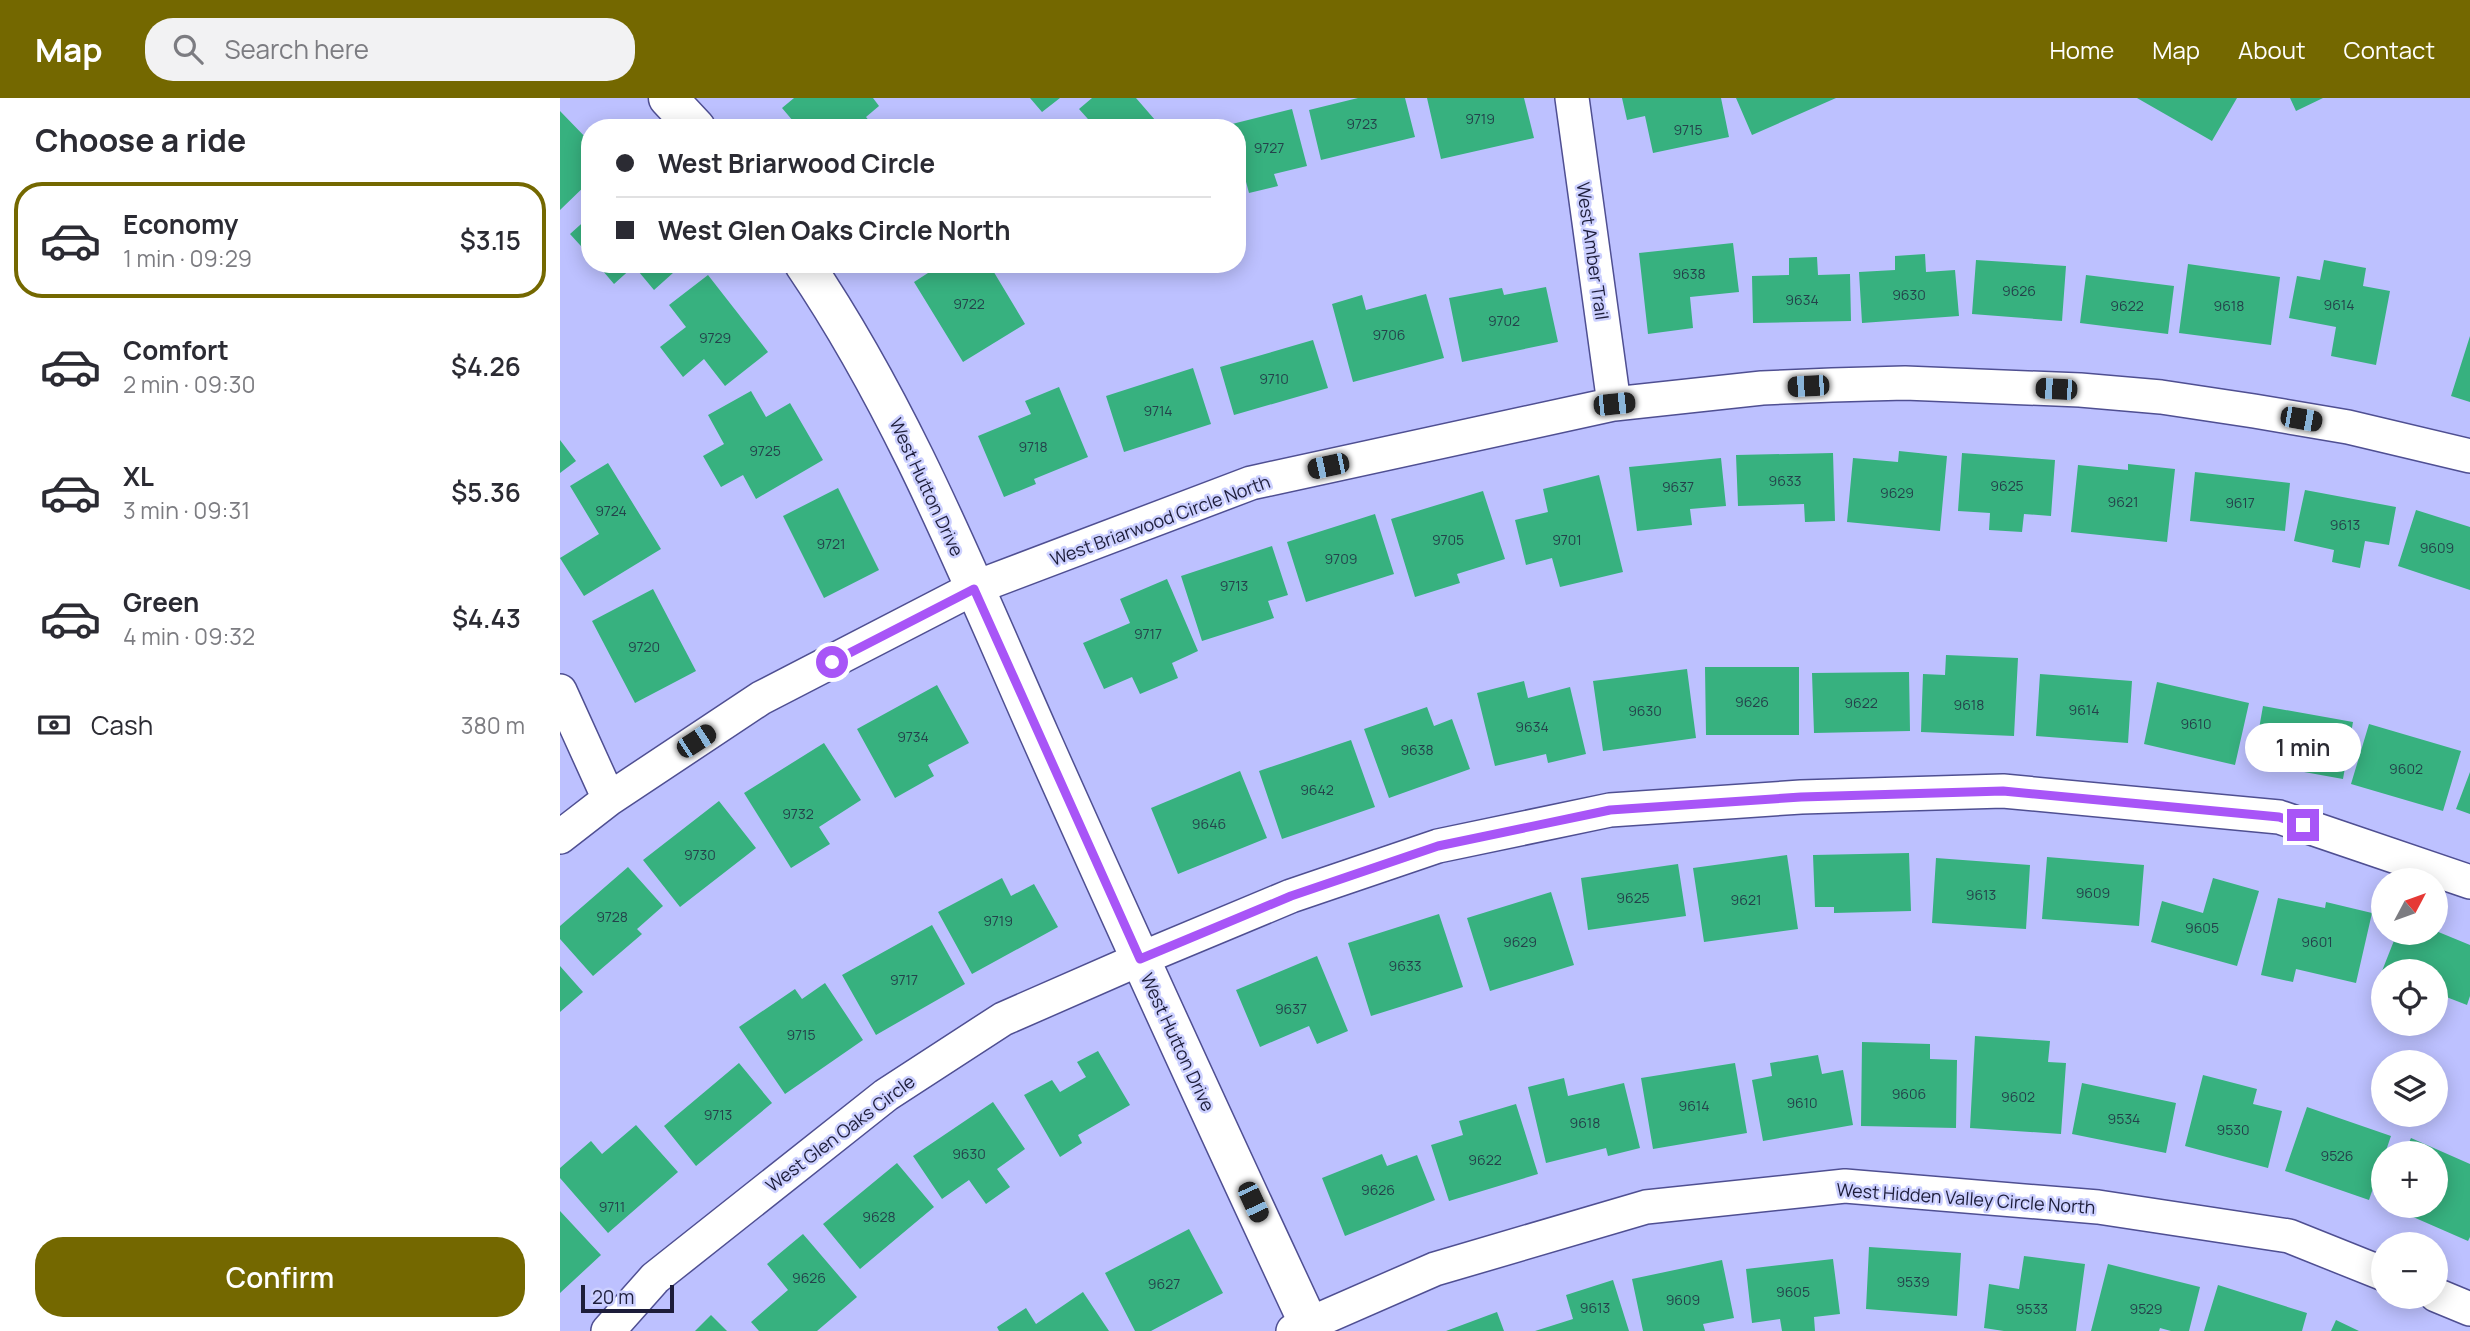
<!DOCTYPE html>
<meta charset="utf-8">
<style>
:root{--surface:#fff;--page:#f2f2f3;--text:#2b2b33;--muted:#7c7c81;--line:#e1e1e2;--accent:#746800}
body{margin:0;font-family:Manrope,sans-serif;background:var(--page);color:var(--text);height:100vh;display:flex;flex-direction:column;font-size:26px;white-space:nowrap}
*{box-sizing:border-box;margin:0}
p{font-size:23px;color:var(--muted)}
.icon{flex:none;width:38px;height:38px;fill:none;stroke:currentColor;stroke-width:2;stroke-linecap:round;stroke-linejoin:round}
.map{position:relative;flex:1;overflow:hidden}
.drawer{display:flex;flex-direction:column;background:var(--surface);width:560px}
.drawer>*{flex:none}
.hud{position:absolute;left:21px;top:21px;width:665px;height:154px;border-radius:28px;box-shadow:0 4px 18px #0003;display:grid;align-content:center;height:154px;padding:0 35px;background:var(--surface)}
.needle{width:46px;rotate:49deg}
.tools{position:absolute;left:1811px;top:770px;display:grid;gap:14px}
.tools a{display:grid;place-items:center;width:77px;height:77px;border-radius:50%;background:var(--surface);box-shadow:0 4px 18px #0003;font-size:35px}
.scale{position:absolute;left:21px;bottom:18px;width:93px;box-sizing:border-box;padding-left:7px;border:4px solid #1d1d3a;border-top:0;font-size:19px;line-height:24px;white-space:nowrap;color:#1d1d3a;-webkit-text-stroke:5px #ccd0ff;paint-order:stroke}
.end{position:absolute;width:32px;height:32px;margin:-16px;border:9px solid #a855f7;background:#fff;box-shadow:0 0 0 4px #fff}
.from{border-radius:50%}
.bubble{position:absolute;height:49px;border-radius:24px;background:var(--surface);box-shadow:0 4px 18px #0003;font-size:23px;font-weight:600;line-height:49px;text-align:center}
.car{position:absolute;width:21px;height:42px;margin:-21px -10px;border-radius:9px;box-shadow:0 0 5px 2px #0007;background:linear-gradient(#222 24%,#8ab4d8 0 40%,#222 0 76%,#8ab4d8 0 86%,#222 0)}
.hud b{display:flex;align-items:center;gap:24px;height:66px;font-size:26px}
.hud b+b{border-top:2px solid var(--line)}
.hud i{width:18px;height:18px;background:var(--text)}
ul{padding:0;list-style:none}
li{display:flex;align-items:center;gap:21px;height:116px;margin:0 14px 10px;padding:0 21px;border:4px solid transparent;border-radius:28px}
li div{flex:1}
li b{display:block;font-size:26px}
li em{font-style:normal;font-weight:600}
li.current{border-color:var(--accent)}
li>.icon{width:63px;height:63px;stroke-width:1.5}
h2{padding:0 35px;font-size:32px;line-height:84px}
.pay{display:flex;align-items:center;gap:18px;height:77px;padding:0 35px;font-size:26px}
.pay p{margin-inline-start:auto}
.button{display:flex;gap:14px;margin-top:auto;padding:14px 35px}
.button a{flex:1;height:80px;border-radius:28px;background:var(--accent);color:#fff;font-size:28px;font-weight:600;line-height:80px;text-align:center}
header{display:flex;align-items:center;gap:42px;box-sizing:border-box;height:98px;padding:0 35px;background:var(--accent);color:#fff}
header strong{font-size:33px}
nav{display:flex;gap:38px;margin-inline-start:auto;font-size:24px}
.search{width:490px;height:63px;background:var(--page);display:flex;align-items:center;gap:18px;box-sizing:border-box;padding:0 24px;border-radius:28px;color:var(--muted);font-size:26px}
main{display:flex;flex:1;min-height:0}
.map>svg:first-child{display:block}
.building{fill:#37b17f}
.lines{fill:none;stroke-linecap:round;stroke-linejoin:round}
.street-casing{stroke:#4f4f92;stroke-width:36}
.secondary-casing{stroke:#4f4f92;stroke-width:41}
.street{stroke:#fff;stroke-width:33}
.secondary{stroke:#fff;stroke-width:38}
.route{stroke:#a855f7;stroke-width:9}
.labels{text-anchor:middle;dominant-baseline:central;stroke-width:5;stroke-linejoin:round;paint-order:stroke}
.number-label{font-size:14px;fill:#24424b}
.street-label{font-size:18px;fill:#1d1d3a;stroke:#ccd0ff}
</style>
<header>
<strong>Map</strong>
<div class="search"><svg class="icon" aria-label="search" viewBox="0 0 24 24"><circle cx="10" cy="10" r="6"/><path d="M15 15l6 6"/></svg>Search here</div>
<nav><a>Home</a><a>Map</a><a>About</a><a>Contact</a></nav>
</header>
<main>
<section class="drawer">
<h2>Choose a ride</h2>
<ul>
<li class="current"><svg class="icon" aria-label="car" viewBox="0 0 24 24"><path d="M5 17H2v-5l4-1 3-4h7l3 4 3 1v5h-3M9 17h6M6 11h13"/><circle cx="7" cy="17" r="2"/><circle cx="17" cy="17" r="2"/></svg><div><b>Economy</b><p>1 min · 09:29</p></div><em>$3.15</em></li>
<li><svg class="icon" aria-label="car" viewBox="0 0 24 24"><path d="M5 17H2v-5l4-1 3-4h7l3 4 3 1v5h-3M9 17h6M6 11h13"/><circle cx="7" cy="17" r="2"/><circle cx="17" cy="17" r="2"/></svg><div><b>Comfort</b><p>2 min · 09:30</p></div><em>$4.26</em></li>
<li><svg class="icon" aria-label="car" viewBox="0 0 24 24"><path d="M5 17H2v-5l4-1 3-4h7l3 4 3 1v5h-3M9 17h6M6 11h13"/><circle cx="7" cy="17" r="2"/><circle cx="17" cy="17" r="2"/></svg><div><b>XL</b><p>3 min · 09:31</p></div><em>$5.36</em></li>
<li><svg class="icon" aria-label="car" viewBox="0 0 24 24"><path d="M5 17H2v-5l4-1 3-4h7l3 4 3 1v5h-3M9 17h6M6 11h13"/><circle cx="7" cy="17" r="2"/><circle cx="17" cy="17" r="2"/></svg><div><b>Green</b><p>4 min · 09:32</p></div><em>$4.43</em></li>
</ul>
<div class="pay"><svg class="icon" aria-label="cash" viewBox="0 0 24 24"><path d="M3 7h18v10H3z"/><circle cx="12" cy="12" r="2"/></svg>Cash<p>380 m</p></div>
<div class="button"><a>Confirm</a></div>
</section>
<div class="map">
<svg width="1910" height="1233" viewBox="0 0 1910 1233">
<rect width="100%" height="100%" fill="#bdc1ff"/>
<path class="building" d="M 234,0 L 313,0 L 319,8 L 306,19 L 315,30 L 239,30 L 222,10 Z
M 470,0 L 500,0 L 482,14 Z
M 532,0 L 576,0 L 602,30 L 536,30 L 519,11 Z
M 798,0 L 845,0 L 855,39 L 761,62 L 749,12 Z
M 867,0 L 964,0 L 974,40 L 881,61 Z
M 1062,0 L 1161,0 L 1169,39 L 1093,55 L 1085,18 L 1067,22 Z
M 1176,0 L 1276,0 L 1192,37 Z
M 1577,0 L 1677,0 L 1652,43 Z
M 1730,0 L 1763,0 L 1736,13 Z
M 732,11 L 747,68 L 714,76 L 718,88 L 689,95 L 685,80 L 677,83 L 677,30 L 660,29 Z
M 0,13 L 30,44 L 30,83 L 0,112 Z
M 30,118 L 30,158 L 10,136 Z
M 1173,145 L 1179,194 L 1130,199 L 1133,230 L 1088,236 L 1079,155 Z
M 1365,156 L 1366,174 L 1395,172 L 1399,218 L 1302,225 L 1299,174 L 1335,172 L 1335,158 Z
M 1257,159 L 1258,177 L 1290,176 L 1291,223 L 1193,225 L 1192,178 L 1229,177 L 1229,160 Z
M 1416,162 L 1506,168 L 1502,223 L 1412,216 Z
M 1764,162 L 1806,170 L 1803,188 L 1830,193 L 1816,267 L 1771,258 L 1776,229 L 1729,220 L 1737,178 L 1760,182 Z
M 37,166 L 123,166 L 94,192 L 74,168 L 54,186 Z
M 382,166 L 429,166 L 465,226 L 403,264 L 354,184 Z
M 1628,166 L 1720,179 L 1711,247 L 1619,235 Z
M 148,177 L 208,254 L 165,288 L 144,261 L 123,279 L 100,249 L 126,229 L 109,207 Z
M 1526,177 L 1614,188 L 1608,236 L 1520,225 Z
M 986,189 L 998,244 L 902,264 L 889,200 L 942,190 L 944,197 Z
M 866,196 L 884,260 L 793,284 L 772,206 L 802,197 L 806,212 Z
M 1910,238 L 1910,304 L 1891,298 Z
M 753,242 L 768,290 L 674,317 L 660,269 Z
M 633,270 L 651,326 L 564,354 L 546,298 Z
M 499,289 L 528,359 L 474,381 L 476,386 L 444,399 L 418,338 L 471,316 L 465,303 Z
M 191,293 L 206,319 L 230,305 L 263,362 L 196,401 L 183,377 L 161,389 L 143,358 L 164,346 L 148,317 Z
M 0,342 L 16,363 L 0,375 Z
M 1339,353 L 1387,358 L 1380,433 L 1287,424 L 1293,360 L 1338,364 Z
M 1273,355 L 1275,423 L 1245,424 L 1244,406 L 1178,408 L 1176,357 Z
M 1402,355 L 1495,362 L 1491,418 L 1464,416 L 1462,434 L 1429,432 L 1430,415 L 1398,413 Z
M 1161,360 L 1166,408 L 1130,411 L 1132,427 L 1077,433 L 1069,369 Z
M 48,365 L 101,451 L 24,498 L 0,460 L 39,436 L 10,388 Z
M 1568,366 L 1615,371 L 1607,444 L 1511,434 L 1518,367 L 1568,372 Z
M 1635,374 L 1730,385 L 1725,433 L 1630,423 Z
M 1039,377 L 1063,474 L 1000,489 L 992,460 L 966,467 L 955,422 L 988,414 L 983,391 Z
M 278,390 L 319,472 L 264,500 L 223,418 Z
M 1745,392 L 1836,409 L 1829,447 L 1805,443 L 1800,470 L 1772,464 L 1774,452 L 1734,443 Z
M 923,393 L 945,461 L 897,476 L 900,485 L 855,499 L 831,421 Z
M 1856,412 L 1910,429 L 1910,492 L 1838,468 Z
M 815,416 L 834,476 L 746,504 L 727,444 Z
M 712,448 L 728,497 L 708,503 L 714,520 L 642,543 L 621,478 Z
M 607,481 L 638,553 L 612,565 L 618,580 L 580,596 L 572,579 L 544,591 L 523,545 L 570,525 L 560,501 Z
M 93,491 L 136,573 L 75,605 L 32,523 Z
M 1386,557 L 1458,560 L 1454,638 L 1361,634 L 1363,576 L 1385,577 Z
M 1145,569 L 1239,569 L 1239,637 L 1146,637 Z
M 1127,571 L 1136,640 L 1043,653 L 1033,583 Z
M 1349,574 L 1350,633 L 1254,635 L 1252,575 Z
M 1480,576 L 1572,583 L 1568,645 L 1476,638 Z
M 964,583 L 968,600 L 1010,589 L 1026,656 L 988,665 L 986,656 L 935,668 L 917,595 Z
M 1597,584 L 1689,605 L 1675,667 L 1584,646 Z
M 377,587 L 409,645 L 368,667 L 374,678 L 335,700 L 297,631 Z
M 1703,608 L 1793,624 L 1783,681 L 1693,665 Z
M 867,609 L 874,628 L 892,621 L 910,671 L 829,700 L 804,631 Z
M 1809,626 L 1901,653 L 1883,713 L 1791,686 Z
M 791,642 L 815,709 L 722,741 L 699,673 Z
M 264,645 L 301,702 L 259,729 L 270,746 L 231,770 L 184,695 Z
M 680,673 L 707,740 L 618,776 L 591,710 Z
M 1910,674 L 1910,716 L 1896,711 Z
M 159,703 L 196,750 L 120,809 L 83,762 Z
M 1349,755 L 1351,813 L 1274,815 L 1274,809 L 1255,809 L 1253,757 Z
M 1227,757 L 1238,831 L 1144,844 L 1133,770 Z
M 1487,759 L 1584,767 L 1579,828 L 1482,821 Z
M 1376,760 L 1470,767 L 1466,831 L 1372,825 Z
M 1118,766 L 1126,818 L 1028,832 L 1021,780 Z
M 68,769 L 103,808 L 77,831 L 82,836 L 33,878 L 0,841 L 0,828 Z
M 442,780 L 451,798 L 474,786 L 498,829 L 412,876 L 378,814 Z
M 1653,780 L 1699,793 L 1677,868 L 1591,844 L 1602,803 L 1643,815 Z
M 991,794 L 1014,867 L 930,893 L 907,820 Z
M 1718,800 L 1765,810 L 1766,804 L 1812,815 L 1796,885 L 1736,871 L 1733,884 L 1701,877 Z
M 879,816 L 903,889 L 811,918 L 788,845 Z
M 372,827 L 405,886 L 316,937 L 282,877 Z
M 1876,833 L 1910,847 L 1910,898 L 1907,907 L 1876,895 L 1876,873 L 1822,873 L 1837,835 Z
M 757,858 L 788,933 L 757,946 L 749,928 L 700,949 L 676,892 Z
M 0,868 L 23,894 L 0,914 Z
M 265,885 L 303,942 L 225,996 L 179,929 L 235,891 L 242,901 Z
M 1415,938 L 1490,943 L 1488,964 L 1506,965 L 1501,1036 L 1410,1030 Z
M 1302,944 L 1370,946 L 1370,961 L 1397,962 L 1396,1030 L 1301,1028 Z
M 538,953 L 570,1007 L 518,1037 L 522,1045 L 500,1059 L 464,997 L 492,982 L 500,994 L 526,979 L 517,964 Z
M 1258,957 L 1262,976 L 1283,972 L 1293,1027 L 1203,1043 L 1192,982 L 1212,978 L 1210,965 Z
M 179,965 L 212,1005 L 136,1068 L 104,1028 Z
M 1175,965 L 1187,1035 L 1093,1051 L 1081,980 Z
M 1643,977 L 1697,991 L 1693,1006 L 1722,1013 L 1708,1070 L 1625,1048 Z
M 1004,980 L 1008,998 L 1064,985 L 1080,1050 L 1048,1058 L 1046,1050 L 986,1065 L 968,989 Z
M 1522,985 L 1616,1005 L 1606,1055 L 1512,1036 Z
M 433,1004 L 465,1051 L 437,1071 L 450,1089 L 426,1106 L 409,1082 L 382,1101 L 353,1058 Z
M 956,1006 L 978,1076 L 889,1103 L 871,1047 L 903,1037 L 899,1023 Z
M 1747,1009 L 1831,1038 L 1809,1102 L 1725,1073 Z
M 76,1027 L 118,1074 L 48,1135 L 0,1080 L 0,1070 L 31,1043 L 42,1056 Z
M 1851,1040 L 1910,1066 L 1910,1139 L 1908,1143 L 1828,1108 L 1876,1108 L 1876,1055 L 1844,1055 Z
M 822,1056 L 827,1068 L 857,1057 L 875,1102 L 785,1138 L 762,1080 Z
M 337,1065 L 374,1109 L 300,1171 L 263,1126 Z
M 0,1113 L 41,1157 L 0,1195 Z
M 629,1131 L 663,1195 L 591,1233 L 575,1233 L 545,1175 Z
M 243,1136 L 297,1199 L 257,1233 L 199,1233 L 191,1224 L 228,1192 L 207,1166 Z
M 1309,1149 L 1401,1155 L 1397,1218 L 1306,1211 Z
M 1464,1158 L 1525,1166 L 1516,1233 L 1444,1233 L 1424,1230 L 1429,1186 L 1459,1191 Z
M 1273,1161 L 1280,1216 L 1254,1219 L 1255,1233 L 1222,1233 L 1220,1221 L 1192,1225 L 1186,1171 Z
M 1162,1162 L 1174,1220 L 1143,1226 L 1145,1233 L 1083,1233 L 1072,1181 Z
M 1548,1166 L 1640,1189 L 1629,1233 L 1611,1233 L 1600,1230 L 1599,1233 L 1531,1233 Z
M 1053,1182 L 1069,1233 L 975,1233 L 1013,1221 L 1006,1197 Z
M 1658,1187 L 1747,1215 L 1742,1233 L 1644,1233 Z
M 523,1194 L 549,1233 L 439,1233 L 437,1229 L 466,1210 L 476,1226 Z
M 937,1214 L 944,1233 L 886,1233 Z
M 151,1217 L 167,1233 L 135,1233 Z
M 1776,1222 L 1799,1233 L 1771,1233 Z"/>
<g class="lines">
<defs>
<path id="street" d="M 1012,0 L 1054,306
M 0,593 L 49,701
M 0,739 L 49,701 L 201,600 L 414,490 L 691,385 L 1054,306 L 1202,290 L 1272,287 L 1345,285 L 1520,292 L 1601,299 L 1694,313 L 1788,329 L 1910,358
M 1876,1197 L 1910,1211
M 48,1233 L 95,1180 L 326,997 L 443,921 L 580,861 L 731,798 L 878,748 L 1050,712 L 1241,699 L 1443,693 L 1719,719 L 1910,784
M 733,1233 L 875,1171 L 1086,1109 L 1285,1088 L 1538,1109 L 1729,1138 L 1824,1176"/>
<path id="secondary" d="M 108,0 L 136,30
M 244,166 C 343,312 409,478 480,638 C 569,838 660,1036 752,1233"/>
</defs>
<use href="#street" class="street-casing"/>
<use href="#secondary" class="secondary-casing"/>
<use href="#street" class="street"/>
<use href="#secondary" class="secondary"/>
</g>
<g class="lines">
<path class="route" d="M 272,564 L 414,491 L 580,861 L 731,798 L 878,748 L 1050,712 L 1241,699 L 1443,693 L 1719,719 L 1743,727"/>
</g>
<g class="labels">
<g class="number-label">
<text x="920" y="20">9719</text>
<text x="802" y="25">9723</text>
<text x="1128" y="31">9715</text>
<text x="709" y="49">9727</text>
<text x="1129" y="175">9638</text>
<text x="1459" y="192">9626</text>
<text x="1349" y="196">9630</text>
<text x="1242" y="201">9634</text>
<text x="409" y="205">9722</text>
<text x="1779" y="206">9614</text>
<text x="1567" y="207">9622</text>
<text x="1669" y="207">9618</text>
<text x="944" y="222">9702</text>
<text x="829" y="236">9706</text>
<text x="155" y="239">9729</text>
<text x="714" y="280">9710</text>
<text x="598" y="312">9714</text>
<text x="473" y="348">9718</text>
<text x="205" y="352">9725</text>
<text x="1225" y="382">9633</text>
<text x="1447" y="387">9625</text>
<text x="1118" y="388">9637</text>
<text x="1337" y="394">9629</text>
<text x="1563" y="403">9621</text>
<text x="1680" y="404">9617</text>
<text x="51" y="412">9724</text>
<text x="1785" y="426">9613</text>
<text x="888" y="441">9705</text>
<text x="1007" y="441">9701</text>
<text x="271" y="445">9721</text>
<text x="1877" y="449">9609</text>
<text x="781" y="460">9709</text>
<text x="674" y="487">9713</text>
<text x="588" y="535">9717</text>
<text x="84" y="548">9720</text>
<text x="1192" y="603">9626</text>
<text x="1301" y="604">9622</text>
<text x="1409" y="606">9618</text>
<text x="1524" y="611">9614</text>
<text x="1085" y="612">9630</text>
<text x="1636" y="625">9610</text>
<text x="972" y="628">9634</text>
<text x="353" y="638">9734</text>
<text x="857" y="651">9638</text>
<text x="1846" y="670">9602</text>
<text x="757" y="691">9642</text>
<text x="238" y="715">9732</text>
<text x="649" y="725">9646</text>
<text x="140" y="756">9730</text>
<text x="1533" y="794">9609</text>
<text x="1421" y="796">9613</text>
<text x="1073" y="799">9625</text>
<text x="1186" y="801">9621</text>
<text x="52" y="818">9728</text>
<text x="438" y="822">9719</text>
<text x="1642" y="829">9605</text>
<text x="960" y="843">9629</text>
<text x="1757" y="843">9601</text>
<text x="845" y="867">9633</text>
<text x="344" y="881">9717</text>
<text x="731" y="910">9637</text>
<text x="241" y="936">9715</text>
<text x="1349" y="995">9606</text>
<text x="1458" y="998">9602</text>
<text x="1242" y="1004">9610</text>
<text x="1134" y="1007">9614</text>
<text x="158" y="1016">9713</text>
<text x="1564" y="1020">9534</text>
<text x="1025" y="1024">9618</text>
<text x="1673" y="1031">9530</text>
<text x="409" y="1055">9630</text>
<text x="1777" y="1057">9526</text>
<text x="925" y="1061">9622</text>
<text x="818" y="1091">9626</text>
<text x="52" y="1108">9711</text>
<text x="319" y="1118">9628</text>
<text x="249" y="1179">9626</text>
<text x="1353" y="1183">9539</text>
<text x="604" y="1185">9627</text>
<text x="1233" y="1193">9605</text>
<text x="1123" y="1201">9609</text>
<text x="1035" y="1209">9613</text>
<text x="1472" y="1210">9533</text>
<text x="1586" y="1210">9529</text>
</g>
<g class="street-label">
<text transform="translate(1033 153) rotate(82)">West Amber Trail</text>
<text transform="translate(367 389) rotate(65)">West Hutton Drive</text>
<text transform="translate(600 422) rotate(-20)">West Briarwood Circle North</text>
<text transform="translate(618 944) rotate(65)">West Hutton Drive</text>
<text transform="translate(280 1035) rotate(-37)">West Glen Oaks Circle</text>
<text transform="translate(1406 1100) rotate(4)">West Hidden Valley Circle North</text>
</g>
</g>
</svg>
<div class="tools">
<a><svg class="needle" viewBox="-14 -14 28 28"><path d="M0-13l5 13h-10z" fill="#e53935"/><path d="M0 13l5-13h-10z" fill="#7c7c81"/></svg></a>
<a><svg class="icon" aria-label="locate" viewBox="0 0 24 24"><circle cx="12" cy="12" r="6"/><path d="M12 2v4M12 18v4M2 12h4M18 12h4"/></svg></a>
<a><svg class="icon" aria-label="layers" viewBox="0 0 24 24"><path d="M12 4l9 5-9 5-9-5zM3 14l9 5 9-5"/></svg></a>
<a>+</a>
<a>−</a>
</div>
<div class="scale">20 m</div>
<i class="end from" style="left:272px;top:564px"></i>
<i class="end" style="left:1743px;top:727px"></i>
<div class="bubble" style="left:1685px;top:625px;width:116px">1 min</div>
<i class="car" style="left:1248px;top:288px;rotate:267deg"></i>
<i class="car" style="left:1496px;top:291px;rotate:273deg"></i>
<i class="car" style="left:1054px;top:306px;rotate:84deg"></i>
<i class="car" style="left:1741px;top:321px;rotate:100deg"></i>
<i class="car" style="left:768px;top:368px;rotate:258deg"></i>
<i class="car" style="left:136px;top:643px;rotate:57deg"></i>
<i class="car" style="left:693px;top:1104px;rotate:155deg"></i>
<div class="hud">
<b><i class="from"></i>West Briarwood Circle</b>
<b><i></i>West Glen Oaks Circle North</b>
</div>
</div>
</main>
